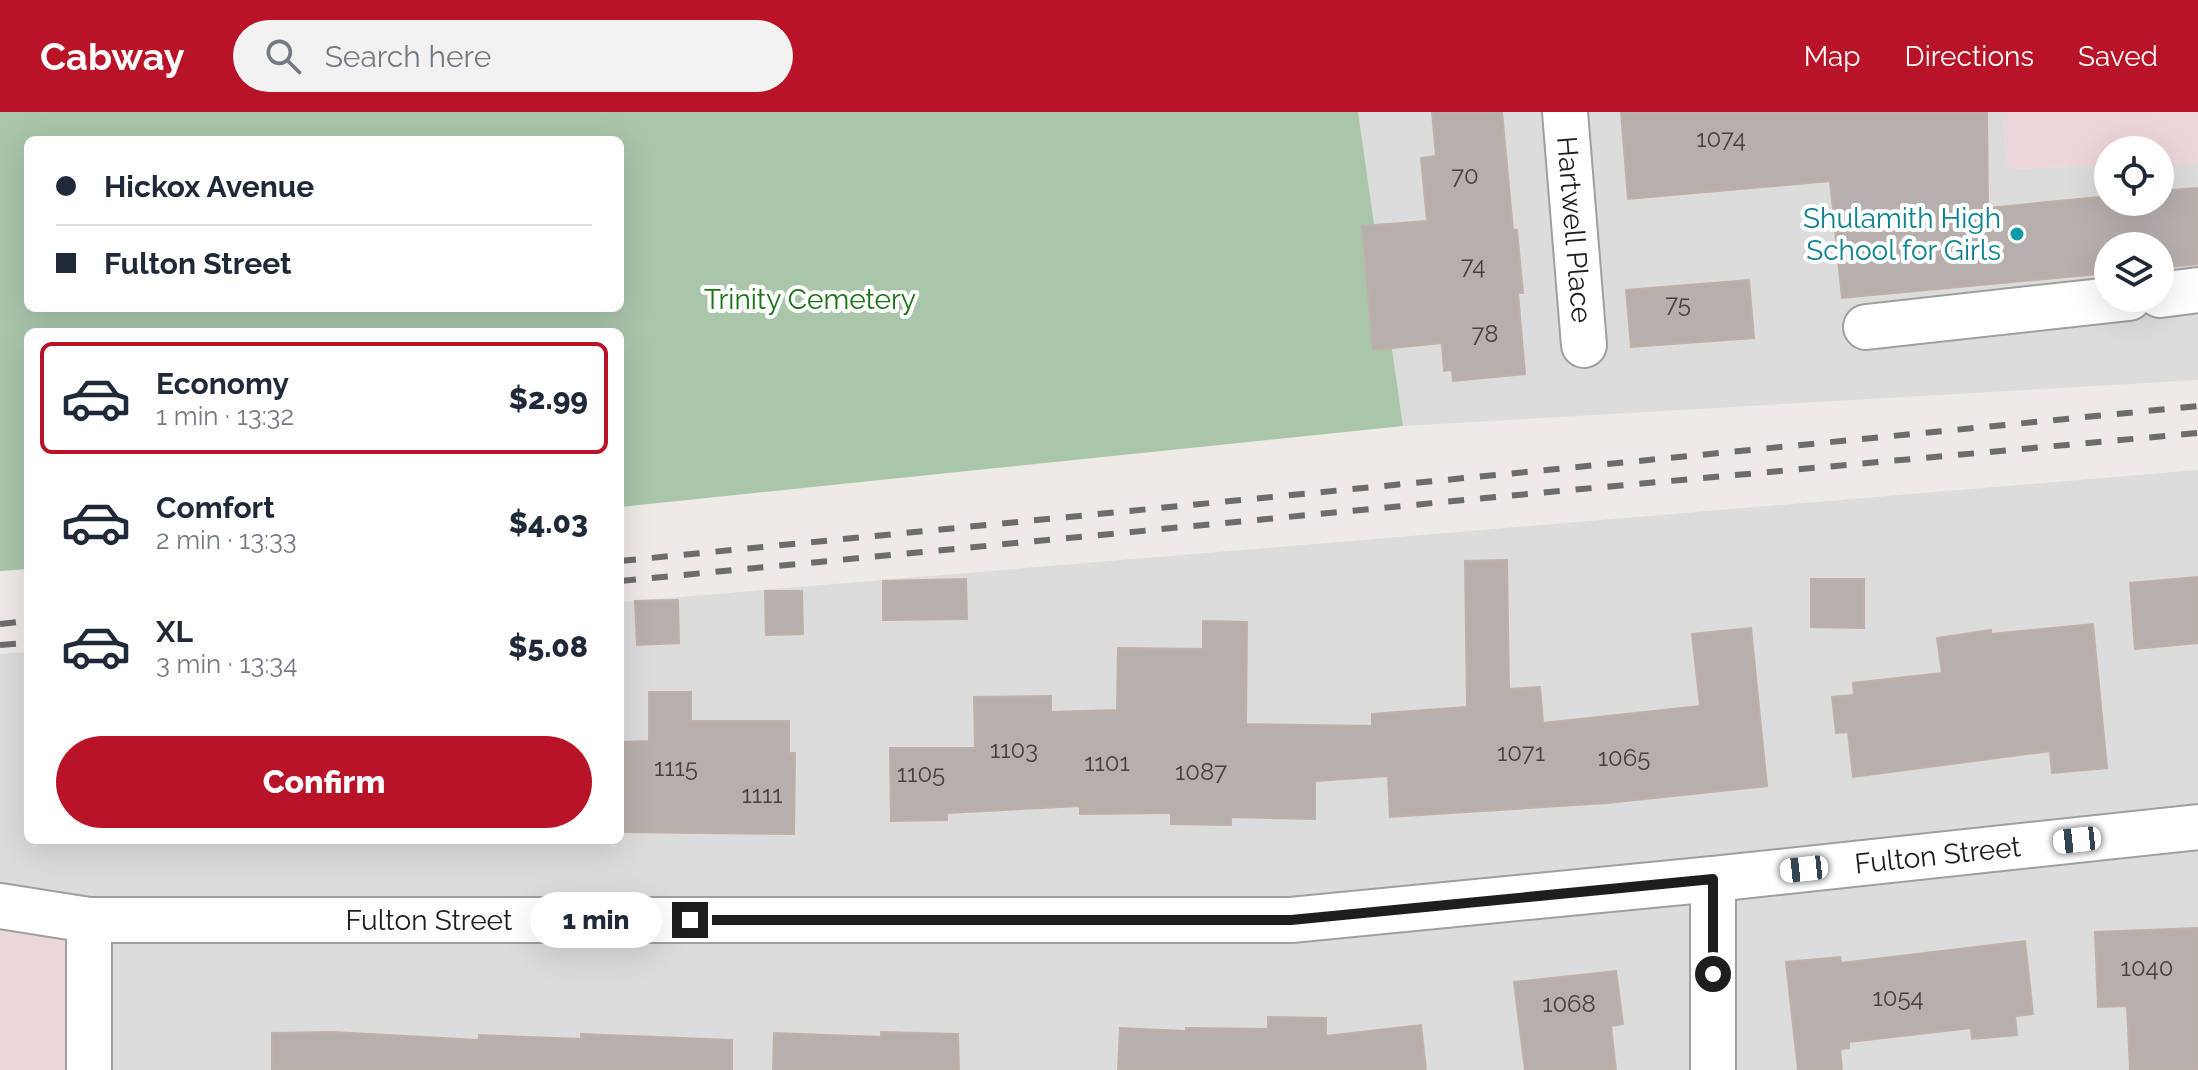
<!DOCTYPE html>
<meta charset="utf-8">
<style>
:root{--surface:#fff;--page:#f2f2f3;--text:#1f2937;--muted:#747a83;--line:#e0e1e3;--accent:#b91328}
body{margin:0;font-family:Raleway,sans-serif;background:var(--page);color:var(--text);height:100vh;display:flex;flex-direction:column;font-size:30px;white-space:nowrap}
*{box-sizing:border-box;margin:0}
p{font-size:26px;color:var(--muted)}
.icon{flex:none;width:44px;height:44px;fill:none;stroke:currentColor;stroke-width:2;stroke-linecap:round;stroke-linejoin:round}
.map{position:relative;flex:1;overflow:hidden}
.panel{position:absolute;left:24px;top:216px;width:600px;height:516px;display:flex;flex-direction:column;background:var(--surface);border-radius:12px;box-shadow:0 8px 32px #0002}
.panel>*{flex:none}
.banner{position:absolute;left:24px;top:24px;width:600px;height:176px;border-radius:12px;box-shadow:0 8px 32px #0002;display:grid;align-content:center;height:176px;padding:0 32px;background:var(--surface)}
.controls{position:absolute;left:2094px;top:24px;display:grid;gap:16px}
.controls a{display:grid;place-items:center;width:80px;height:80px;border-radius:50%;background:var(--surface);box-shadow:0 8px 32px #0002;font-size:40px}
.end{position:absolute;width:36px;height:36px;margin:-18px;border:10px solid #1e1e1e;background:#fff;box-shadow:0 0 0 4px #fff}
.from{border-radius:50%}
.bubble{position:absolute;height:56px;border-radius:28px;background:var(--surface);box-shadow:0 8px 32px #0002;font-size:26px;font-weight:800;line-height:56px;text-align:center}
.car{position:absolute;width:24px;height:48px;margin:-24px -12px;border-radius:10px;box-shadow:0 0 6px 2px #0007;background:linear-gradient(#fff 24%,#345 0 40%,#fff 0 76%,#345 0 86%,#fff 0)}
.banner b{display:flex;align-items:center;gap:28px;height:76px;font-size:30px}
.banner b+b{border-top:2px solid var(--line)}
.banner i{width:20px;height:20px;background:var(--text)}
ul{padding:14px 0 0;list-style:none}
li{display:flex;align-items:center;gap:24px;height:112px;margin:0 16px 12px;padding:0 16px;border:4px solid transparent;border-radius:12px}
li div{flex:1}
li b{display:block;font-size:30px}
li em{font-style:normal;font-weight:800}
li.current{border-color:var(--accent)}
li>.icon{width:72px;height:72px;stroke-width:1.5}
.cta{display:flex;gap:16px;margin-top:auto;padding:16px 32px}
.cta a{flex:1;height:92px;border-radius:48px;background:var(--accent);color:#fff;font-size:32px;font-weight:800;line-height:92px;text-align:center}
header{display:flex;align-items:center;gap:48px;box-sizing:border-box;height:112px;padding:0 40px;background:var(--accent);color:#fff}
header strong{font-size:38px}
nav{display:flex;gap:44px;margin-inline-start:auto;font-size:28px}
.search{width:560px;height:72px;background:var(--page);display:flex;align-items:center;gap:20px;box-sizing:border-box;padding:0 28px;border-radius:44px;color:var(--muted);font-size:30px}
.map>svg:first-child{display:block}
.residential{fill:#dcdcdc;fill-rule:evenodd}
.commercial{fill:#edd6d8}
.cemetery{fill:#a9c5aa;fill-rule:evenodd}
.building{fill:#b7afab;stroke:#bfb0a9;stroke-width:2}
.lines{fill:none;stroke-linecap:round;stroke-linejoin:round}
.minor-casing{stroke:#9f9f9f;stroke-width:48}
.minor{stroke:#fff;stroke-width:44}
.rail{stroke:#6c6c6c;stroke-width:6;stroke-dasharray:16 16;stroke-linecap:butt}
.route{stroke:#1e1e1e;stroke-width:10}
.culture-dot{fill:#0f9aa8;stroke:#fff;stroke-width:3}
.labels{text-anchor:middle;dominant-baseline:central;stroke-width:8;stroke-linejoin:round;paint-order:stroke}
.number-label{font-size:24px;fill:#444241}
.culture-label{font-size:28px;fill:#0d838f;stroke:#fff;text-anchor:end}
.street-label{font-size:28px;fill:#1e1e1e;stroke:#fff}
.park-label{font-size:28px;fill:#1a7316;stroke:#fff}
</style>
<header>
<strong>Cabway</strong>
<div class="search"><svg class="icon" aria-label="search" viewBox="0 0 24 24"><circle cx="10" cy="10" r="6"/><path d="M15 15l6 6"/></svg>Search here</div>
<nav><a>Map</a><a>Directions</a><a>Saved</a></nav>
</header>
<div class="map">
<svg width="2198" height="958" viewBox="0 0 2198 958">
<rect width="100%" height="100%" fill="#eeeae6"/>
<path class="residential" d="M 1358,0 L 2004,0 L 2007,57 L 2108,54 L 2108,90 L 2160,90 L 2160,52 L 2198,51 L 2198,268 L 1403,314 ZM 2108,134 L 2160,134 L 2160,186 L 2108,186 Z
M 2198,358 L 2198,958 L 0,958 L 0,542 L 28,540 L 28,728 L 620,728 L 620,490 Z"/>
<path class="commercial" d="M 2004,0 L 2198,0 L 2198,51 L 2160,52 L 2160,38 L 2108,38 L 2108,54 L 2007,57 Z
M 109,789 L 105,958 L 0,958 L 0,793 Z"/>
<path class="cemetery" d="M 0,0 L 1358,0 L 1403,314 L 620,395 L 620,220 L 28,220 L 28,457 L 0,459 ZM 28,28 L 620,28 L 620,196 L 28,196 Z"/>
<path class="building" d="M 1432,0 L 1502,0 L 1513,118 L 1517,118 L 1523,181 L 1518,181 L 1525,262 L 1453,269 L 1452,258 L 1444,259 L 1442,231 L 1373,238 L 1362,114 L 1427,109 L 1421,46 L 1436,44 Z
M 1621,0 L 1987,0 L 1988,96 L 2108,84 L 2108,90 L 2160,90 L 2160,79 L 2198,76 L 2198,152 L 2160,156 L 2160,134 L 2108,134 L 2108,161 L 1842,186 L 1830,69 L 1628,87 Z
M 1749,168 L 1754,226 L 1631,235 L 1626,178 Z
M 1507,448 L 1509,577 L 1540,575 L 1543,611 L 1700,594 L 1692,522 L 1751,516 L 1767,674 L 1607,691 L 1390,705 L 1388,664 L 1315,669 L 1315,707 L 1231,705 L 1231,713 L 1171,712 L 1171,701 L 1080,702 L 1080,694 L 947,701 L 947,708 L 891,709 L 890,636 L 975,636 L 974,585 L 1051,584 L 1051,600 L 1117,598 L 1118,536 L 1203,537 L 1203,509 L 1247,510 L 1246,612 L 1372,614 L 1372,602 L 1467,595 L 1465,449 Z
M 2198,465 L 2198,531 L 2135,537 L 2130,471 Z
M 966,467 L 967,507 L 883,508 L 883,469 Z
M 1811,467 L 1864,467 L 1864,516 L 1811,515 Z
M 765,479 L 802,479 L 803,522 L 766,523 Z
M 678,488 L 679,531 L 637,533 L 635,489 Z
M 2093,512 L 2107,656 L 2052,661 L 2050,639 L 1853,665 L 1848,620 L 1836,621 L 1832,585 L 1854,583 L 1853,571 L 1942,561 L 1937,526 L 1991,518 L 1991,522 Z
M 649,580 L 691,580 L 691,609 L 789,609 L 789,641 L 795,641 L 794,722 L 623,720 L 624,630 L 649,629 Z
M 2198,816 L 2198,958 L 2130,958 L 2127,894 L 2098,895 L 2095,820 Z
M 2025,829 L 2033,902 L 2015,904 L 2017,923 L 1972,927 L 1971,916 L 1849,930 L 1849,936 L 1840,937 L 1842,958 L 1798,958 L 1786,850 L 1840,845 L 1841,851 Z
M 1616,859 L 1623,912 L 1611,914 L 1616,958 L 1525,958 L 1514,870 Z
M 1268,905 L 1326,906 L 1326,924 L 1421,913 L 1426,958 L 1118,958 L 1120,916 L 1186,919 L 1186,916 L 1268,917 Z
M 333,920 L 479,928 L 479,923 L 581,927 L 581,922 L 732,928 L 732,958 L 272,958 L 272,921 Z
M 881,920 L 958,922 L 959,958 L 773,958 L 774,921 L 881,925 Z"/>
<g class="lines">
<defs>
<g id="minor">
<path id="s1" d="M 1565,0 L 1584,233"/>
<path d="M 2160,183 L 2198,178"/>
<path d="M 1866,215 L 2129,186"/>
<path d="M 1713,767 L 1713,958"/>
<path id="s2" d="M 0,794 L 89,808 L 1291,808 L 1713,767 L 2198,715"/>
<path d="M 89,808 L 89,958"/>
</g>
</defs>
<use href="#minor" class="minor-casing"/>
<use href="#minor" class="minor"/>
<path class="rail" d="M 620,449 L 2198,294
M 620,469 L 1538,381 L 2198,321
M 0,512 L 28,509
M 0,533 L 28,531"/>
</g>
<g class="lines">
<path class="route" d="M 690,808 L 1291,808 L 1713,767 L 1713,862"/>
</g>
<circle class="culture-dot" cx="2017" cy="122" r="8"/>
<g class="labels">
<g class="number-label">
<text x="1721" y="26">1074</text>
<text x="1465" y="63">70</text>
<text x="1473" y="153">74</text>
<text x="1678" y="191">75</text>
<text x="1485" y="221">78</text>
<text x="1014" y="637">1103</text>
<text x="1521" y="640">1071</text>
<text x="1624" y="645">1065</text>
<text x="1107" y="650">1101</text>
<text x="676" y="655">1115</text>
<text x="1201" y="659">1087</text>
<text x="921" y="661">1105</text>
<text x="762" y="682">1111</text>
<text x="2147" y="855">1040</text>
<text x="1898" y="885">1054</text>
<text x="1569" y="891">1068</text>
</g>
<g class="culture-label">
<text x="2001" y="106">Shulamith High<tspan x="2001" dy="32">School for Girls</tspan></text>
</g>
<g class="street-label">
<text stroke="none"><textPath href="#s1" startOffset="118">Hartwell Place</textPath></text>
<text stroke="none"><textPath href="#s2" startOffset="1942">Fulton Street</textPath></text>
<text stroke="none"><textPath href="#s2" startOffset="430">Fulton Street</textPath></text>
</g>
<g class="park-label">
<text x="810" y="187">Trinity Cemetery</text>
</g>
</g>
</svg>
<div class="controls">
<a><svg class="icon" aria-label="locate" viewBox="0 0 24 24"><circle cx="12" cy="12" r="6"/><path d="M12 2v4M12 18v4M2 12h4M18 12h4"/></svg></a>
<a><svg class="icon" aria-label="layers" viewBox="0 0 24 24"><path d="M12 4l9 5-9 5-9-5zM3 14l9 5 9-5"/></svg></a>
</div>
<i class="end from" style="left:1713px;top:862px"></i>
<i class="end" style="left:690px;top:808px"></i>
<div class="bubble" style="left:530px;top:780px;width:132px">1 min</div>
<i class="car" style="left:2077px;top:728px;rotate:264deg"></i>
<i class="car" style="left:1804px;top:757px;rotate:264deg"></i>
<div class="banner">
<b><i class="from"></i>Hickox Avenue</b>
<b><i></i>Fulton Street</b>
</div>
<section class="panel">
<ul>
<li class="current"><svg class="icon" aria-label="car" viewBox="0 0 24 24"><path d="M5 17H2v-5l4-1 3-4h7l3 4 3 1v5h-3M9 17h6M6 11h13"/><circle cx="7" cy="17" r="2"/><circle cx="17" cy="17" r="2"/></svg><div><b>Economy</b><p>1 min · 13:32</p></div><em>$2.99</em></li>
<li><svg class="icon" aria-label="car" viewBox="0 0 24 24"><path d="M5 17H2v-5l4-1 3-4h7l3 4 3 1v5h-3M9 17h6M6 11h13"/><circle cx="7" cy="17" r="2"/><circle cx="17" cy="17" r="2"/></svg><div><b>Comfort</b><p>2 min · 13:33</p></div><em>$4.03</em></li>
<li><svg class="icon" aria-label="car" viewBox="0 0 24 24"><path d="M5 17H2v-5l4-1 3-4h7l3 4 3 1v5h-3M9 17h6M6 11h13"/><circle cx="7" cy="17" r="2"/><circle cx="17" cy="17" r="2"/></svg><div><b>XL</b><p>3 min · 13:34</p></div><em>$5.08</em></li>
</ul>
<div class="cta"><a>Confirm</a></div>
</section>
</div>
